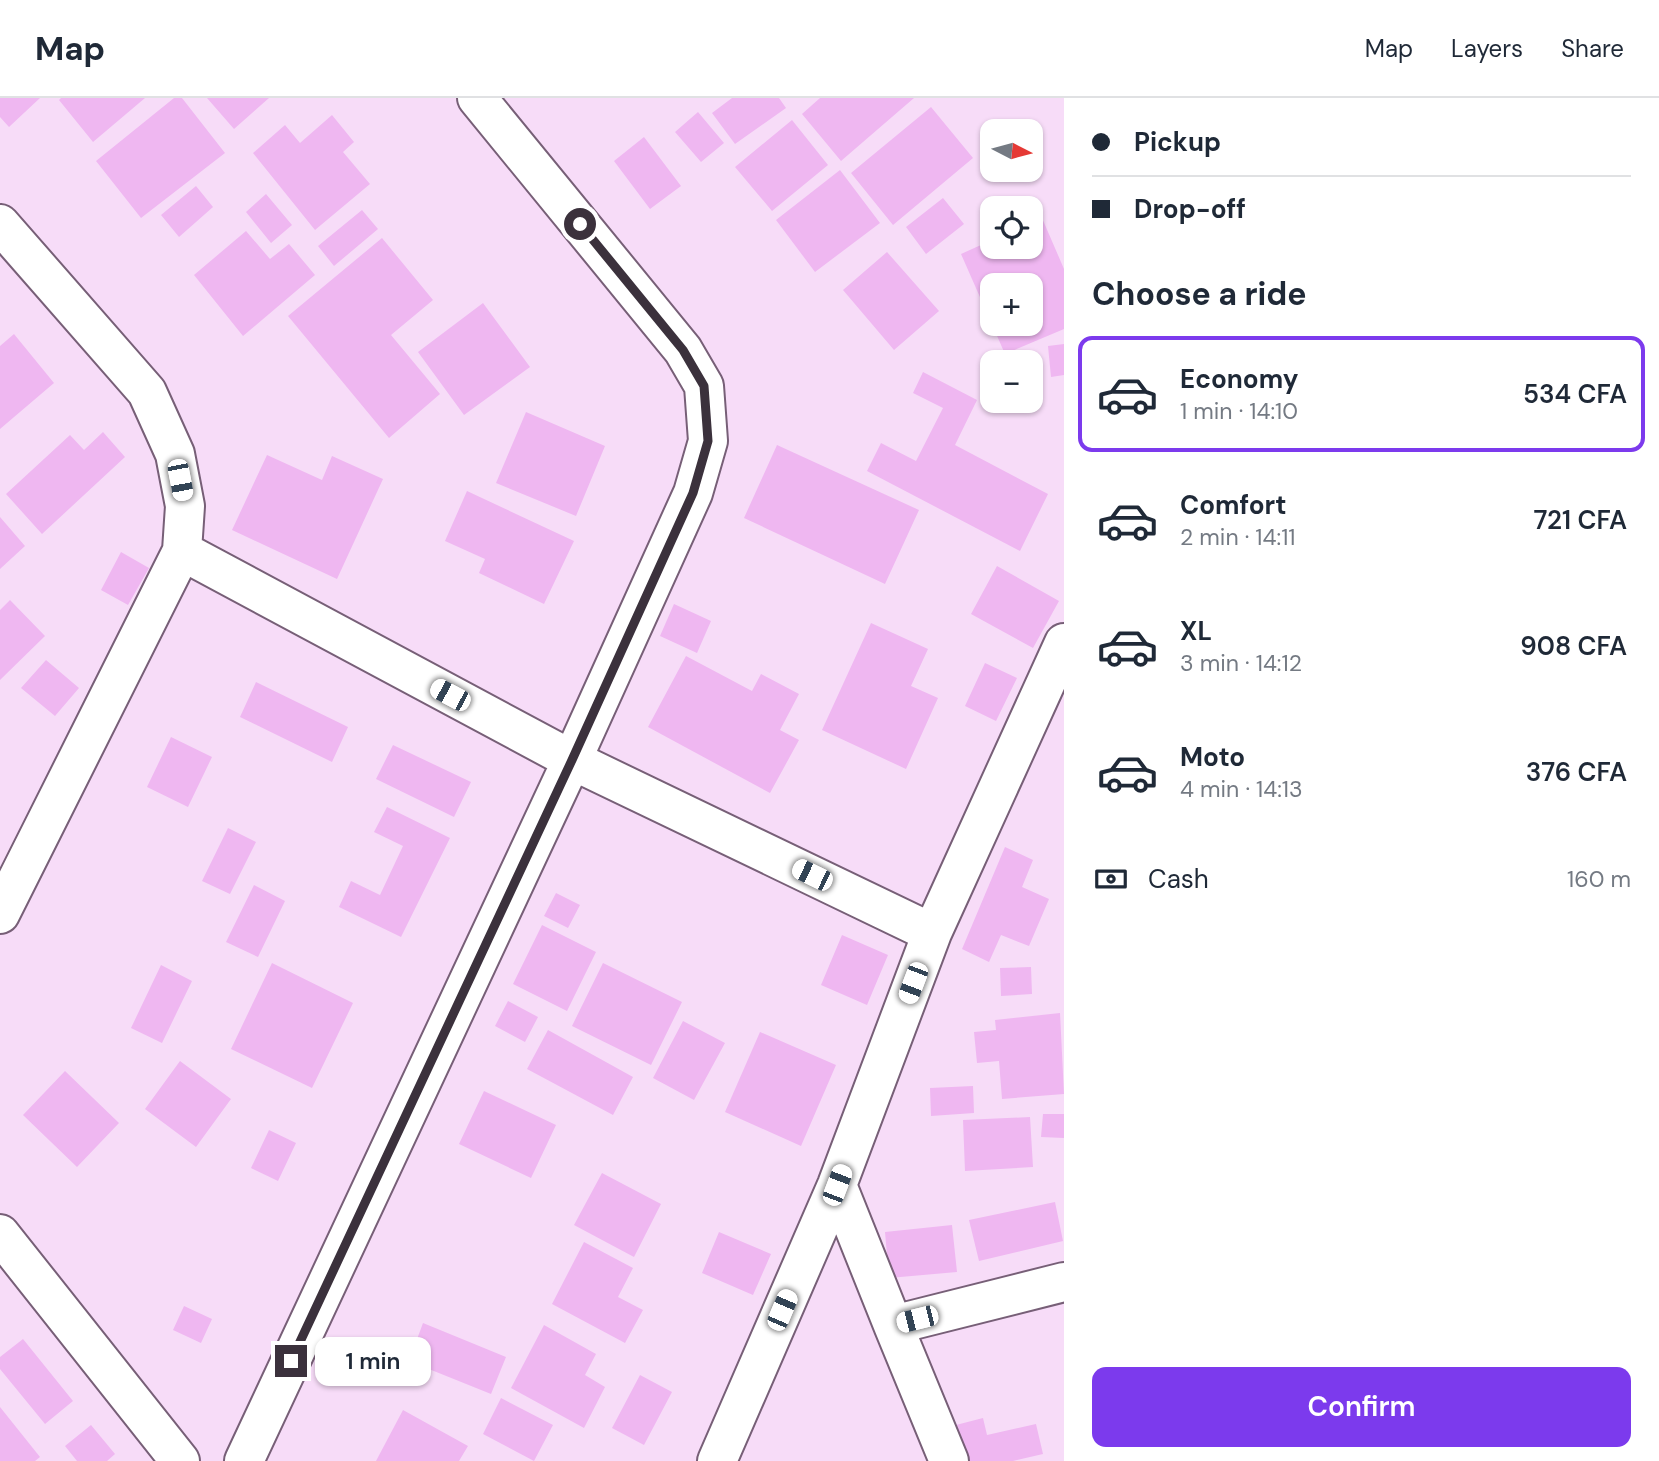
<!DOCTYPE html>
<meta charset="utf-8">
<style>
:root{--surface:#fff;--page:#f6f6f7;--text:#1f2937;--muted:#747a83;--line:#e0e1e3;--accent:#7c3aed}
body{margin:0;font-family:"DM Sans",sans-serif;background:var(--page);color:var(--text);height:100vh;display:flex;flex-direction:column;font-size:26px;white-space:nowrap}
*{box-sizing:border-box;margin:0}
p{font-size:23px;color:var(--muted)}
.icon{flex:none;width:38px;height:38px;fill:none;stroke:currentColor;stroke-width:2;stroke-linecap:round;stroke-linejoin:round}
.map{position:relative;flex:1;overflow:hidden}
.drawer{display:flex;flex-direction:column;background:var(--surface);width:595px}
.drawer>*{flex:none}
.banner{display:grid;align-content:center;height:154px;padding:0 28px;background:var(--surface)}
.needle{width:46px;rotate:96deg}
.tools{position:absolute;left:980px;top:21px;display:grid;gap:14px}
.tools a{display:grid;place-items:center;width:63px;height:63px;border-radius:14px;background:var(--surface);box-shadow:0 2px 5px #0004;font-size:35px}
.end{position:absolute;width:32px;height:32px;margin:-16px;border:9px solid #3b313c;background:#fff;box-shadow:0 0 0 4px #fff}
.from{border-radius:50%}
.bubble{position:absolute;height:49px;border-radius:14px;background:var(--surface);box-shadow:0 2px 5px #0004;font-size:23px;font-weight:600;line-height:49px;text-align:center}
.car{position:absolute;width:21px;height:42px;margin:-21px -10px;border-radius:9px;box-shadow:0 0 5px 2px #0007;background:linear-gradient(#fff 24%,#345 0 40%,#fff 0 76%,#345 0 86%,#fff 0)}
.banner b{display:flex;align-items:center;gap:24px;height:66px;font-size:26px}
.banner b+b{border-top:2px solid var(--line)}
.banner i{width:18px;height:18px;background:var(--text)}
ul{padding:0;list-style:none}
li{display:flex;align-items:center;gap:21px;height:116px;margin:0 14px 10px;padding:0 14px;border:4px solid transparent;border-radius:14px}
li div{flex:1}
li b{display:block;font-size:26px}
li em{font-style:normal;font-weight:600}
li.active{border-color:var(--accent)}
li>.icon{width:63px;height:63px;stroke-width:1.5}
h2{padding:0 28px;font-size:32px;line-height:84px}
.pay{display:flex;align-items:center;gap:18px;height:77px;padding:0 28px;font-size:26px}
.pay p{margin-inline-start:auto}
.button{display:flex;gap:14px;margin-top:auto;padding:14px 28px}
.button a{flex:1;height:80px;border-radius:14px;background:var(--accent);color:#fff;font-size:28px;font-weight:600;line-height:80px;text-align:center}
header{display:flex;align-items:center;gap:42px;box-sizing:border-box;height:98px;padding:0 35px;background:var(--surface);border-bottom:2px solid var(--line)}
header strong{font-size:33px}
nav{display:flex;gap:38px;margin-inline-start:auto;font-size:24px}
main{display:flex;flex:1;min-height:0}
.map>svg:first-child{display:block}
.building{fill:#efb7f1;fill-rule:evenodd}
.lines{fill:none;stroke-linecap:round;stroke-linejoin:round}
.street-casing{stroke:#775f77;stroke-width:42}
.street{stroke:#fff;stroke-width:38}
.route{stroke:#3b313c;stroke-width:9}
</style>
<header>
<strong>Map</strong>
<nav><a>Map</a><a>Layers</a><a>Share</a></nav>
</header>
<main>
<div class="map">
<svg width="1064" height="1363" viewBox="0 0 1064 1363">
<rect width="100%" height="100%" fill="#f7dcf8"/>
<path class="building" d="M 0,0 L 40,0 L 9,29 L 0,19 Z
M 61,0 L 145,0 L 93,44 L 59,2 Z
M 174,0 L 182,0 L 225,55 L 141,120 L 96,63 Z
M 207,0 L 269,0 L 234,31 Z
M 732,0 L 779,0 L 786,10 L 735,46 L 712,15 Z
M 820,0 L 914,0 L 841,63 L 802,16 Z
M 931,9 L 973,60 L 893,127 L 851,75 Z
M 698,14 L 724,45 L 701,64 L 675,34 Z
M 332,17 L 354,44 L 343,54 L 370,86 L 315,132 L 253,55 L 285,27 L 300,45 Z
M 792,22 L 828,67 L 772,113 L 735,69 Z
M 644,39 L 681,88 L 650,111 L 614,63 Z
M 840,72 L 880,125 L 815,174 L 776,122 Z
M 196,88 L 213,109 L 179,139 L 161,117 Z
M 266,96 L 292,127 L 271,145 L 246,114 Z
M 943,100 L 964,126 L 926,156 L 906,129 Z
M 362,112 L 378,131 L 334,168 L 318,148 Z
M 1042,120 L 1064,171 L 1064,231 L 1005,256 L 961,156 L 992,142 L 992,149 L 1031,149 L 1031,125 ZM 992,187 L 1031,187 L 1031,226 L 992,226 Z
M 246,133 L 270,161 L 289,146 L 315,177 L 243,238 L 194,177 Z
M 382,140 L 433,202 L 391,237 L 440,296 L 389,340 L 288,218 Z
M 887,154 L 939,213 L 894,252 L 843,192 Z
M 483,205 L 530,269 L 464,317 L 418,254 Z
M 14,236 L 54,285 L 0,331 L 0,248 Z
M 1064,246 L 1064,277 L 1051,279 L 1048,248 Z
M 923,274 L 977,302 L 955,347 L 1048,396 L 1020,453 L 867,373 L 881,345 L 916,363 L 943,310 L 913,295 Z
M 526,314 L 605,348 L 576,418 L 496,385 Z
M 103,334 L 125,359 L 42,436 L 6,396 L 70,337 L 84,352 Z
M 777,347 L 919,412 L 885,486 L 744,420 Z
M 267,357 L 322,382 L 332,358 L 383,381 L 337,481 L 232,432 Z
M 467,393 L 574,443 L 544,506 L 479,475 L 485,461 L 445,443 Z
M 0,419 L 25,448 L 0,471 Z
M 121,454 L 149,470 L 128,507 L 101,492 Z
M 997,468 L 1059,503 L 1033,550 L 971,516 Z
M 10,502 L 45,538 L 0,582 L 0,512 Z
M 674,506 L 711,523 L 697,555 L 660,538 Z
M 871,525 L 928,551 L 911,588 L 938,600 L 906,671 L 822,632 Z
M 686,558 L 752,593 L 761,576 L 799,596 L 780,632 L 799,642 L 770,695 L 648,629 Z
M 46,562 L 79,590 L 55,618 L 21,590 Z
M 985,565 L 1017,580 L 996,623 L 965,608 Z
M 256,584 L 348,629 L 332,664 L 240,619 Z
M 171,639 L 212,659 L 188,709 L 147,689 Z
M 393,647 L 471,684 L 454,719 L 376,681 Z
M 387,709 L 450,740 L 401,839 L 339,809 L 351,783 L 380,797 L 403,748 L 374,734 Z
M 228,730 L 256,744 L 230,796 L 202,783 Z
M 1005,749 L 1033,762 L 1022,789 L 1049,801 L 1029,848 L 1001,837 L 989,864 L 962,851 Z
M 254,787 L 285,803 L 258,859 L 226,844 Z
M 556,795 L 580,807 L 568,830 L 544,818 Z
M 542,827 L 596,854 L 567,913 L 513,886 Z
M 842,837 L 888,857 L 867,907 L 821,887 Z
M 272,865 L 353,905 L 312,990 L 231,951 Z
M 603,865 L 682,904 L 651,967 L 572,928 Z
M 161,867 L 192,883 L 162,945 L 131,930 Z
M 1031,869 L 1032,896 L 1001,898 L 1000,870 Z
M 508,903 L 538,919 L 525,944 L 495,928 Z
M 1060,915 L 1064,996 L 1002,1001 L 999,963 L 977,965 L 974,934 L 996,932 L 995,922 Z
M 683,923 L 725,945 L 694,1002 L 653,980 Z
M 548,932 L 633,979 L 613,1017 L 527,971 Z
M 760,934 L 836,967 L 801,1048 L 725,1014 Z
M 180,963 L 231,1001 L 196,1049 L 145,1011 Z
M 65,973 L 119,1025 L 77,1069 L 23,1017 Z
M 973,988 L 974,1015 L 931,1018 L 930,990 Z
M 484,993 L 556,1027 L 531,1080 L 459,1046 Z
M 1043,1016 L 1064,1016 L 1064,1040 L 1041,1039 Z
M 1030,1019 L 1033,1069 L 965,1073 L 963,1022 Z
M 269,1032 L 296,1045 L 278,1083 L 251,1070 Z
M 602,1075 L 661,1106 L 634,1159 L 574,1127 Z
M 1055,1104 L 1063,1143 L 979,1163 L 969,1122 Z
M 952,1127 L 957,1174 L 889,1180 L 885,1134 Z
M 719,1134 L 771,1156 L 753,1197 L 702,1175 Z
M 584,1144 L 633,1170 L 618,1199 L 643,1212 L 625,1245 L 552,1206 Z
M 184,1208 L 212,1221 L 201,1245 L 173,1232 Z
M 423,1225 L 506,1259 L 491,1296 L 409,1263 Z
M 544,1227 L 596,1256 L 585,1277 L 605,1289 L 584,1330 L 511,1290 Z
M 23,1241 L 73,1303 L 45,1326 L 0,1271 L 0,1259 Z
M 640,1277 L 672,1294 L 644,1347 L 612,1330 Z
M 501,1300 L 553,1327 L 534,1363 L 483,1336 Z
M 0,1309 L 40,1359 L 35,1363 L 0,1363 Z
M 403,1312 L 468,1348 L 459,1363 L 376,1363 Z
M 983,1320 L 987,1337 L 1036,1326 L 1043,1356 L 1013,1363 L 965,1363 L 956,1327 Z
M 91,1327 L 115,1356 L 107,1363 L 77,1363 L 65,1348 Z"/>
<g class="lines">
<defs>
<path id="street" d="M 0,126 L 147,294 L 175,356 L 185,408 L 182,453 L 0,816
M 182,453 L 572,662 L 932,835
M 837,1087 L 893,1227 L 1064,1184
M 0,1136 L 180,1363
M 893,1227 L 949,1363
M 244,1363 L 572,662 L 693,395 L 708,343 L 704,288 L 683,252 L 477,0
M 717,1363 L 837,1087 L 932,835 L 1064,545"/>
</defs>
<use href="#street" class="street-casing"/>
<use href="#street" class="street"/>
</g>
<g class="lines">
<path class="route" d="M 291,1263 L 572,662 L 693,395 L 708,343 L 704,288 L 683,252 L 580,126"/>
</g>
</svg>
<div class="tools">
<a><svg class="needle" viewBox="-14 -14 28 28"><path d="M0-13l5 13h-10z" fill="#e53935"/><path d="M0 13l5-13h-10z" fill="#747a83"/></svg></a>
<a><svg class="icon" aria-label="locate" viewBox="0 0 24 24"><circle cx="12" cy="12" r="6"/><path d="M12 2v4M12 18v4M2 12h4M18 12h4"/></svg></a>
<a>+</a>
<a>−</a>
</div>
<i class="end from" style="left:580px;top:126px"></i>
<i class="end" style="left:291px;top:1263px"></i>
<div class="bubble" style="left:315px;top:1239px;width:116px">1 min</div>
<i class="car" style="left:180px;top:382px;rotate:169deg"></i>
<i class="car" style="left:450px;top:597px;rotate:298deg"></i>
<i class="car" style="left:812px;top:777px;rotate:296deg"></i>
<i class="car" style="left:913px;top:885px;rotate:201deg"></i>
<i class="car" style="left:837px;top:1087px;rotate:21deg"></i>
<i class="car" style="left:782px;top:1212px;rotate:23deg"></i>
<i class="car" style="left:917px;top:1221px;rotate:256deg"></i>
</div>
<section class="drawer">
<div class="banner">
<b><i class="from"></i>Pickup</b>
<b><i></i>Drop-off</b>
</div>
<h2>Choose a ride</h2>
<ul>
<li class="active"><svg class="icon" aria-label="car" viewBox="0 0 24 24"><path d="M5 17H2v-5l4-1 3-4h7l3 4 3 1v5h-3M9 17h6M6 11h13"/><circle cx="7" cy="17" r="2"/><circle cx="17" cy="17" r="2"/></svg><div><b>Economy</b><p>1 min · 14:10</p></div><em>534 CFA</em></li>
<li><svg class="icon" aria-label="car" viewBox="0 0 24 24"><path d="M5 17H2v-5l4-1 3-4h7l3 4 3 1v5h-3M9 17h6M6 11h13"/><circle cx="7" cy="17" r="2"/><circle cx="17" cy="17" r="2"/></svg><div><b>Comfort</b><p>2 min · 14:11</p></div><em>721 CFA</em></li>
<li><svg class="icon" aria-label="car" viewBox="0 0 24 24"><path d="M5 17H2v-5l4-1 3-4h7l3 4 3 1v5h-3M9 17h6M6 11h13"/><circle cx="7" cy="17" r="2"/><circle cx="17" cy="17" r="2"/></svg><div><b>XL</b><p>3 min · 14:12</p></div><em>908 CFA</em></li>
<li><svg class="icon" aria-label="car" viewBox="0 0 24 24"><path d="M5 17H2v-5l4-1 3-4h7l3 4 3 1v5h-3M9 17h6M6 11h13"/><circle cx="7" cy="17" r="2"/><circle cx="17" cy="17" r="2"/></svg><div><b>Moto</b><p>4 min · 14:13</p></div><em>376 CFA</em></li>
</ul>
<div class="pay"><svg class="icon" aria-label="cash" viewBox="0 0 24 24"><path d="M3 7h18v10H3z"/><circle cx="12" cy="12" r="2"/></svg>Cash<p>160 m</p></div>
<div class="button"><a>Confirm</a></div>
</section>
</main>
